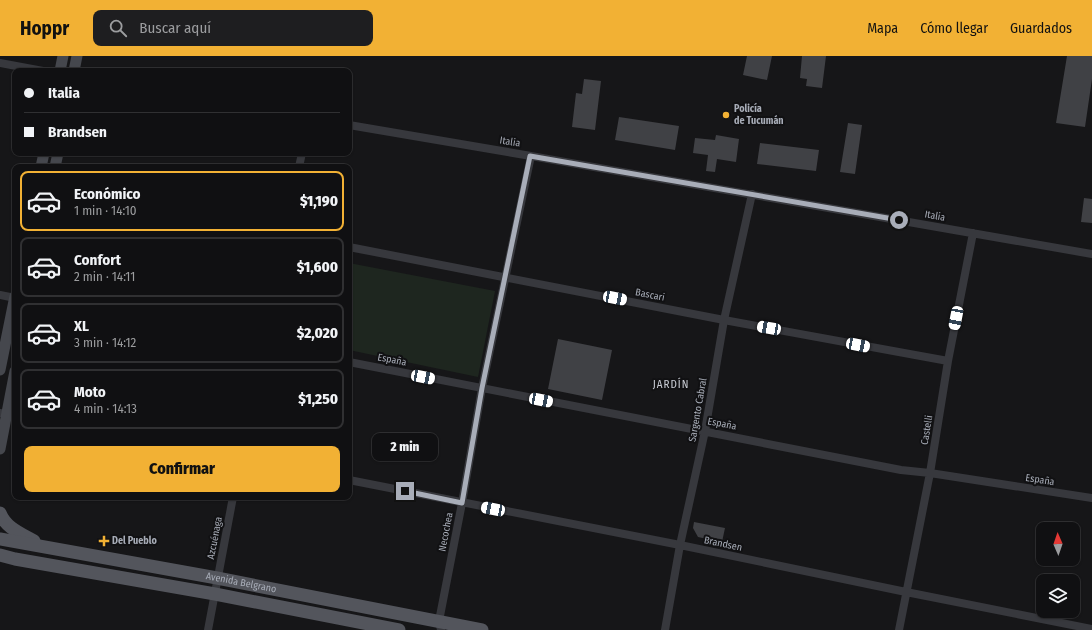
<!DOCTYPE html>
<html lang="es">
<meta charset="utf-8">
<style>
:root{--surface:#101012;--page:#1e1e20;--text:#f1f3f6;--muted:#9c9d9f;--line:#303032;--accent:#f2b134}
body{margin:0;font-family:"Fira Sans Condensed",sans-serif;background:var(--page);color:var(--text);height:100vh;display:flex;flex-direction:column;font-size:15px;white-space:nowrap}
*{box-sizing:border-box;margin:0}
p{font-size:13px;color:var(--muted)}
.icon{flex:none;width:22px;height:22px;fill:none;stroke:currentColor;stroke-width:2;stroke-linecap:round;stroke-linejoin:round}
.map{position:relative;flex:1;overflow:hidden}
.side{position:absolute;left:12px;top:108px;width:340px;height:336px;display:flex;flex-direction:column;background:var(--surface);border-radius:8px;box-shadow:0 1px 3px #0004,0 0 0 1px var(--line)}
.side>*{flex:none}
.banner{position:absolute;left:12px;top:12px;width:340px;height:88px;border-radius:8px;box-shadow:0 1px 3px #0004,0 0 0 1px var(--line);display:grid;align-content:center;height:88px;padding:0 12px;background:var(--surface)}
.needle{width:26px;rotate:358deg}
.buttons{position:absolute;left:1036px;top:466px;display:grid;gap:8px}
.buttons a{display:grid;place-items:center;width:44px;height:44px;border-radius:8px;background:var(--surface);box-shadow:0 1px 3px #0004,0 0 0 1px var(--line);font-size:20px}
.end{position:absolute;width:18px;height:18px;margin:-9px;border:5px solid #a8adb8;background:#111;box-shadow:0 0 0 2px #111}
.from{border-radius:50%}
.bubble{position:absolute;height:28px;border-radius:8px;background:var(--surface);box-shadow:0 1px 3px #0004,0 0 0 1px var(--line);font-size:13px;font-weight:800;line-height:28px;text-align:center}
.car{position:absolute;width:12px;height:24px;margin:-12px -6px;border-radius:5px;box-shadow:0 0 3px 1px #0007;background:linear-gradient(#fff 24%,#345 0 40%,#fff 0 76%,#345 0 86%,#fff 0)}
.banner b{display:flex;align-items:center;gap:14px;height:38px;font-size:15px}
.banner b+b{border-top:1px solid var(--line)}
.banner i{width:10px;height:10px;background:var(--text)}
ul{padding:7px 0 0;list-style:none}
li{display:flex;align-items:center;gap:12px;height:60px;margin:0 8px 6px;padding:0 4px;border:2px solid var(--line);border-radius:8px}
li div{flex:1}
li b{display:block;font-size:15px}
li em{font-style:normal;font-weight:800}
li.active{border-color:var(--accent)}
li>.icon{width:36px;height:36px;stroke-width:1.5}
.primary-button{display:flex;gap:8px;margin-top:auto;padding:8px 12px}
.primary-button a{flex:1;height:46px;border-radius:8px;background:var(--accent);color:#111;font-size:16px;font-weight:800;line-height:46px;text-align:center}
header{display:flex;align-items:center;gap:24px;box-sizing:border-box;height:56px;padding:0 20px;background:var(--accent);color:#111}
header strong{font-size:19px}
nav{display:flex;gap:22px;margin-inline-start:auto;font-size:14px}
.search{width:280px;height:36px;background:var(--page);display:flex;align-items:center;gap:10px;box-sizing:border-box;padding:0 14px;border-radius:8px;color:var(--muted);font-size:15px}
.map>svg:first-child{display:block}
.green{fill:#1e261f}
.building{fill:#404145}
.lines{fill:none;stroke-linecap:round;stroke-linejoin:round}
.street{stroke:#37383d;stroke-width:8}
.secondary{stroke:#45474d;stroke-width:11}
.primary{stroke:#53555c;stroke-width:13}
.route{stroke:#a8adb8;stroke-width:5}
.poi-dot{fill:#f2b134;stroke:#111113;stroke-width:1.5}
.labels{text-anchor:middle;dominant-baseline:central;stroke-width:4;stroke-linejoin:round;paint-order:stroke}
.poi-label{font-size:10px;font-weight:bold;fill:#a8adb8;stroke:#111113;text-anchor:start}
.street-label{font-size:10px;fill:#a8adb8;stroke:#111113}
.neighbourhood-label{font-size:11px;letter-spacing:1px;fill:#c9ccd4;stroke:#111113}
</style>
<header>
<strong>Hoppr</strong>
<div class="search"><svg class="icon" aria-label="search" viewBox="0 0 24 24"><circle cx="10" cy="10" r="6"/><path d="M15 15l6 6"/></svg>Buscar aquí</div>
<nav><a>Mapa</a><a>Cómo llegar</a><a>Guardados</a></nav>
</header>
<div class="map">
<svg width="1092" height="574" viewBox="0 0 1092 574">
<rect width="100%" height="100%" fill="#161618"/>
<path class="green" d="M 349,207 L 495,235 L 478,321 L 349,294 Z"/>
<path class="building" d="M 747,0 L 772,0 L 767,24 L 743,19 Z
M 802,0 L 826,0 L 822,32 L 806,30 L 807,23 L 800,22 Z
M 1067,0 L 1092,0 L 1092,23 L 1085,71 L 1056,67 Z
M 584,23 L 601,25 L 595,74 L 572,71 L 576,37 L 582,38 Z
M 619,61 L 679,70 L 675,94 L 615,84 Z
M 848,67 L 862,69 L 855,118 L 840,116 Z
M 716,79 L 739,83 L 736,106 L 717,103 L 715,116 L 706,115 L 708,99 L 693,97 L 695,82 L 715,84 Z
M 760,87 L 819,94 L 816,115 L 757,108 Z
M 1084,142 L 1092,143 L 1092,167 L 1081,166 Z
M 558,283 L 612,294 L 602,344 L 548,333 Z
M 694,466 L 725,472 L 722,486 L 698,481 L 693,472 Z"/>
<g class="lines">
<path class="street" d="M 0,7 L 43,15
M 349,69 L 531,100 L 1092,198
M 299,111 L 302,97
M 349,191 L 724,264 L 948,305
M 0,239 L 15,242
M 349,306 L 901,414 L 930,417 L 1092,442
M 0,357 L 15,359
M 349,424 L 680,489 L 906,536 L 1092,573
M 208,574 L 233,441
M 441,574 L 439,565 L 462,447 L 482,332 L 531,100
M 665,574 L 680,489 L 705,375 L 724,264 L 752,138
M 899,574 L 930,417 L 948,305 L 973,177"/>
<path class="secondary" d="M 60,15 L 63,0
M 74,15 L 77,0
M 41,111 L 44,97
M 55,111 L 58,97
M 0,314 L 15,240
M 0,393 L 15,315"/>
<g class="primary">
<path d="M 0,457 C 6,472 20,477 34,485"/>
<path id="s1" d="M 0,483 L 217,522 L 482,574"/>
<path d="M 0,499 L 15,503 L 215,538 L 399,574"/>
</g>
</g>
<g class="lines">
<path class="route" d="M 405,435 L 462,447 L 482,332 L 530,100 L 899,164"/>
</g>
<g class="poi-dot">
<circle cx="726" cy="59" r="4"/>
<path d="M102 479h4v4h4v4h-4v4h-4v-4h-4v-4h4z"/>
</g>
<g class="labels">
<g class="poi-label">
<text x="734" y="53">Policía<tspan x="734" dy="12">de Tucumán</tspan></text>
<text x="112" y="485">Del Pueblo</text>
</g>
<g class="street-label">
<text transform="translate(510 86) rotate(9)">Italia</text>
<text transform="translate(935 160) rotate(10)">Italia</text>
<text transform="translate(650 239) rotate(11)">Bascari</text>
<text transform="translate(392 304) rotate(11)">España</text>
<text transform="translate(698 354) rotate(-80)">Sargento Cabral</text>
<text transform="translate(722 368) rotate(11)">España</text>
<text transform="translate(927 374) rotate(-81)">Castelli</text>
<text transform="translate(1040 424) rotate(9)">España</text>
<text transform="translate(446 476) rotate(-79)">Necochea</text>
<text transform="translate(215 482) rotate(-79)">Azcuénaga</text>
<text transform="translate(723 488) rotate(12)">Brandsen</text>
<text stroke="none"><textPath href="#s1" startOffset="245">Avenida Belgrano</textPath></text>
</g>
<g class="neighbourhood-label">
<text x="671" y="328">JARDÍN</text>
</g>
</g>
</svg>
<div class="buttons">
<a><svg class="needle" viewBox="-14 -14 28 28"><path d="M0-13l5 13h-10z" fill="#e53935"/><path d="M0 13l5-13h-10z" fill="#9c9d9f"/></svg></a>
<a><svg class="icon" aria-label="layers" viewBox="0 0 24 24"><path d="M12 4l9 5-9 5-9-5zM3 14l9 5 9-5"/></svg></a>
</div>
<i class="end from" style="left:899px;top:164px"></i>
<i class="end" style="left:405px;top:435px"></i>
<div class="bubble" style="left:372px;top:377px;width:66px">2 min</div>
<i class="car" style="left:615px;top:242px;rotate:101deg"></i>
<i class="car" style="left:956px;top:262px;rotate:191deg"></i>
<i class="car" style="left:769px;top:272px;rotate:280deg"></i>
<i class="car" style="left:858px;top:289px;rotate:101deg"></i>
<i class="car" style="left:423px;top:321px;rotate:101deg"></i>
<i class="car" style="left:541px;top:344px;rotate:101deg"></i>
<i class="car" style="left:493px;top:453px;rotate:281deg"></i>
<div class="banner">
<b><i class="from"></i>Italia</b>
<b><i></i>Brandsen</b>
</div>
<section class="side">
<ul>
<li class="active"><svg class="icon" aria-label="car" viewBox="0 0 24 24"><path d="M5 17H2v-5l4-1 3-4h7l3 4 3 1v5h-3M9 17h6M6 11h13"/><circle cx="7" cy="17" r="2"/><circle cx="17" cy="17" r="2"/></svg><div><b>Económico</b><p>1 min · 14:10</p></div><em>$1,190</em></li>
<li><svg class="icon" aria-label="car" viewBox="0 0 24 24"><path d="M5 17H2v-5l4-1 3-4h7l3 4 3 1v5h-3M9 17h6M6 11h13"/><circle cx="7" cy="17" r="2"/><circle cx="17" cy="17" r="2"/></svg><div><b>Confort</b><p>2 min · 14:11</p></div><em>$1,600</em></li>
<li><svg class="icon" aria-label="car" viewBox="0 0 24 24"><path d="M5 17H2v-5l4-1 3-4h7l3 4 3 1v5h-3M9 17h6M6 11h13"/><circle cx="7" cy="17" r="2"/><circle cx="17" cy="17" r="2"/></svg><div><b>XL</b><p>3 min · 14:12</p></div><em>$2,020</em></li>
<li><svg class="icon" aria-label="car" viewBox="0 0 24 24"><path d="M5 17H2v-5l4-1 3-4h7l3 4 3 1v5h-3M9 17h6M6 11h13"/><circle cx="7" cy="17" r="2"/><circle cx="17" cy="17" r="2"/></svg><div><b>Moto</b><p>4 min · 14:13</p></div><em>$1,250</em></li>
</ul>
<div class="primary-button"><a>Confirmar</a></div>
</section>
</div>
